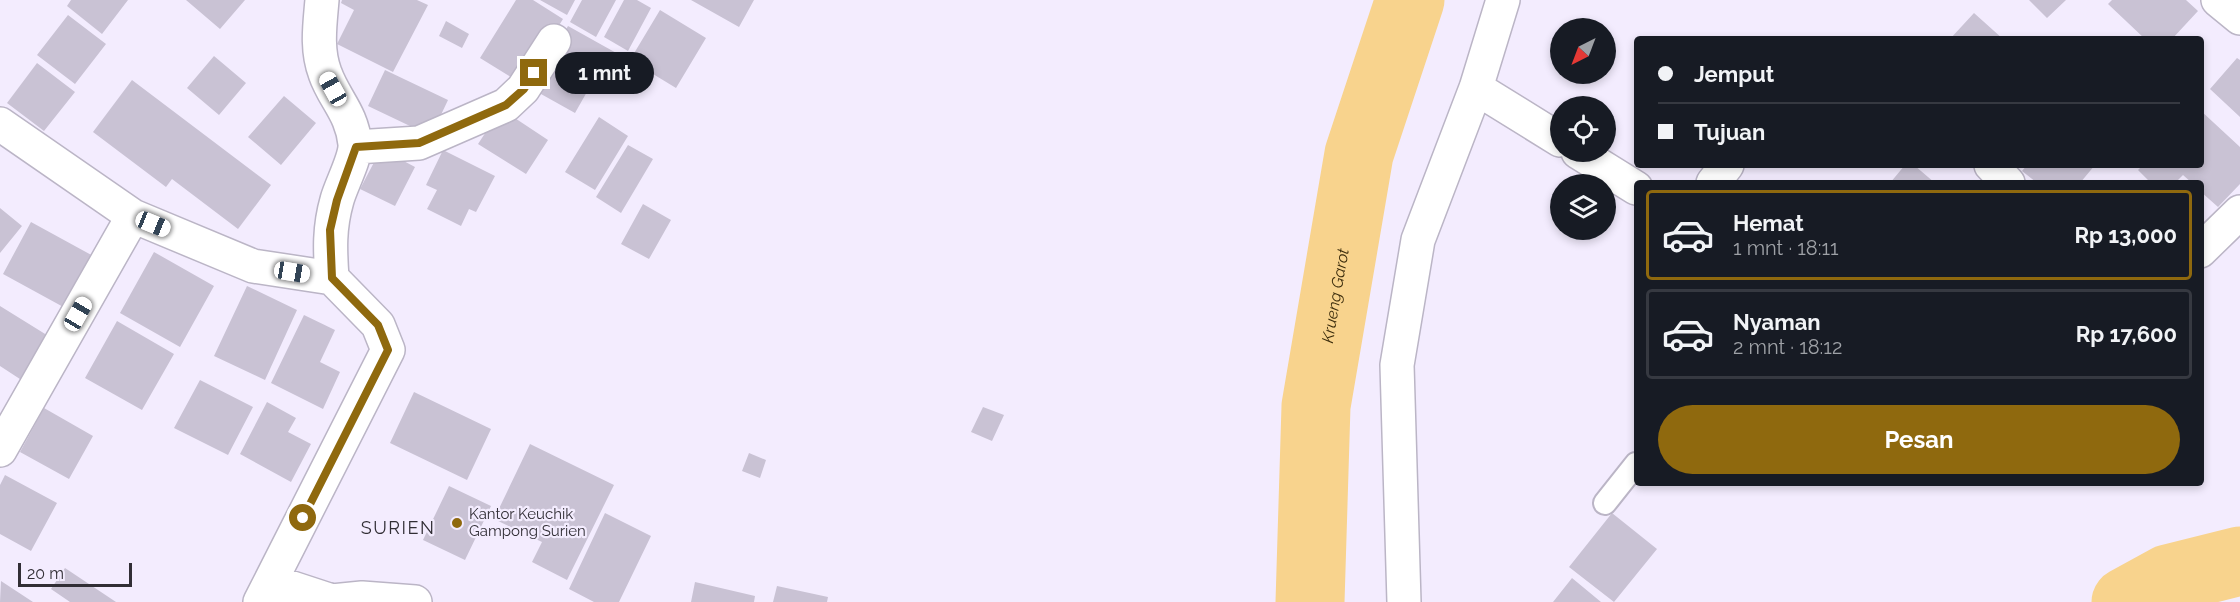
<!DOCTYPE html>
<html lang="id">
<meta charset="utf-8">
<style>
:root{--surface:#171b24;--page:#242831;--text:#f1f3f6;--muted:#9ea1a6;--line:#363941;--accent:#8f690e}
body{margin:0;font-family:Raleway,sans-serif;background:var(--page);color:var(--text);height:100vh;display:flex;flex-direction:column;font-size:22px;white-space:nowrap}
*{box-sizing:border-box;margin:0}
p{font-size:20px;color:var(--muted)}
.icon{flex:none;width:33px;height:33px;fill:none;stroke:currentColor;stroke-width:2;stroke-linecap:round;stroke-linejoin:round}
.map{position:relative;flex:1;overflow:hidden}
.panel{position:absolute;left:1634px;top:180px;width:570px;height:306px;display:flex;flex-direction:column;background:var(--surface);border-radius:6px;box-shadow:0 3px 9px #0003}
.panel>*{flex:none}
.hud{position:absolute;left:1634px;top:36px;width:570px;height:132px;border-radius:6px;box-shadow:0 3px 9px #0003;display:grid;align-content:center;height:132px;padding:0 24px;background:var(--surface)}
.needle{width:39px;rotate:222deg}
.controls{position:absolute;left:1550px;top:18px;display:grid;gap:12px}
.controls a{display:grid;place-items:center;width:66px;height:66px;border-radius:50%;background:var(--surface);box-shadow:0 3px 9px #0003;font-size:30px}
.scale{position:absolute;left:18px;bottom:15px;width:114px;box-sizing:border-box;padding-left:6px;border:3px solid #312e35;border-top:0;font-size:16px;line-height:21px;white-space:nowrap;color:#312e35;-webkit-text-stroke:4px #f3ecfe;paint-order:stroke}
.end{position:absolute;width:27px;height:27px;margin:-14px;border:8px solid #8f690e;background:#fff;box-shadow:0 0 0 3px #fff}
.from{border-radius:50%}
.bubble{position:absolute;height:42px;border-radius:21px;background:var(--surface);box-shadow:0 3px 9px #0003;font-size:20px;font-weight:700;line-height:42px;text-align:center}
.car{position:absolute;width:18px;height:36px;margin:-18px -9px;border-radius:8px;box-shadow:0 0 4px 2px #0007;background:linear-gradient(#fff 24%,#345 0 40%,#fff 0 76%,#345 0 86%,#fff 0)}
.hud b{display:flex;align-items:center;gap:21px;height:57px;font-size:22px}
.hud b+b{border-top:2px solid var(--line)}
.hud i{width:15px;height:15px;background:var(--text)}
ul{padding:10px 0 0;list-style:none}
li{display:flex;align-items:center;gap:18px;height:90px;margin:0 12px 9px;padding:0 12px;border:3px solid var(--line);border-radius:6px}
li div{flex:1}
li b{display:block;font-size:22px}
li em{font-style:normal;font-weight:700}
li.active{border-color:var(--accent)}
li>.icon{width:54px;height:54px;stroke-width:1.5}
.action{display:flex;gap:12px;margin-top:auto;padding:12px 24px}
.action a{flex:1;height:69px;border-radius:36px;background:var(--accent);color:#fff;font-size:24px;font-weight:700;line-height:69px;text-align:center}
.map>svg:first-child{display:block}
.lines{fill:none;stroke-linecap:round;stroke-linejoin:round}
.river{stroke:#f8d38d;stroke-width:69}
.building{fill:#c9c2d4}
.service-casing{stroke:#bbb5c6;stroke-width:26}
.minor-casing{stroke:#bbb5c6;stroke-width:36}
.service{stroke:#fff;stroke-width:22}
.minor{stroke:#fff;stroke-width:33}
.route{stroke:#8f690e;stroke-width:8}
.poi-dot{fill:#8f690e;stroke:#f3ecfe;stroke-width:2}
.labels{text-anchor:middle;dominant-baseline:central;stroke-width:4.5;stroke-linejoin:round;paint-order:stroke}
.poi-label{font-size:15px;fill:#312e35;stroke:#f3ecfe;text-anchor:start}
.water-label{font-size:16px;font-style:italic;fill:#3a2b0b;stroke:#f3ecfe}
.quarter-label{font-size:18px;letter-spacing:1.5px;fill:#312e35;stroke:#f3ecfe}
</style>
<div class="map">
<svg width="2240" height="602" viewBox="0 0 2240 602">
<rect width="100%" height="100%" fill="#f3ecfe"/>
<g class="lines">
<g class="river">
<path id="s1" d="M 1310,602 L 1316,406 L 1359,154 L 1410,0"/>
<path d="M 2126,602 L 2168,579 L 2240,561"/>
</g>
</g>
<path class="building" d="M 71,0 L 128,0 L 102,34 L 67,6 Z
M 186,0 L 245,0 L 220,29 Z
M 342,0 L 417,0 L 428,5 L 393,72 L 337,44 L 354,10 L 341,3 Z
M 516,0 L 533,0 L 563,19 L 522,84 L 480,58 Z
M 540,0 L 575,0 L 567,15 Z
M 582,0 L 616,0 L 596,37 L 570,22 Z
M 624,0 L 637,0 L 651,8 L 628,51 L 604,37 Z
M 691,0 L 754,0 L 739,27 Z
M 2029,0 L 2066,0 L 2047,18 Z
M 2112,0 L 2186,0 L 2198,11 L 2172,39 L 2145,39 L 2108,4 Z
M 660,10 L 706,38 L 676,88 L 630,60 Z
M 1974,13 L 2003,39 L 1950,39 Z
M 68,15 L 106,44 L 75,84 L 37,55 Z
M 446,21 L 469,34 L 462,48 L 439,36 Z
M 568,26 L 636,64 L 624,86 L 606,75 L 599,87 L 592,83 L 575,113 L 532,89 Z
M 214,56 L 246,83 L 219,115 L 187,88 Z
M 2237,58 L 2240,60 L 2240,117 L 2210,89 Z
M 37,63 L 75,92 L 44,131 L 7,103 Z
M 385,70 L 448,100 L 431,136 L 368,106 Z
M 132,80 L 271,185 L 238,229 L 172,179 L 166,187 L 93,132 Z
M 284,96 L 316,123 L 281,165 L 248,137 Z
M 501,109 L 548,140 L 526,174 L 478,144 Z
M 2200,110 L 2240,147 L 2240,184 L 2218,207 L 2200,191 L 2200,183 L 2192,183 L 2183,175 L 2175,183 L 2151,183 L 2138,170 L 2143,165 L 2200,165 Z
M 599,117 L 628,136 L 595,190 L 565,172 Z
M 628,145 L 653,159 L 621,213 L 596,197 Z
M 381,149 L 415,167 L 395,206 L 360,189 Z
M 443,150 L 495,176 L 476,212 L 469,209 L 461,226 L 427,209 L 437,190 L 426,185 Z
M 1905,165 L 1914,165 L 1935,183 L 1890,183 Z
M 2027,165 L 2095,165 L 2080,183 L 2037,183 L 2022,171 Z
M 643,204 L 671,220 L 649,259 L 621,244 Z
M 0,208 L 22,226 L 0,253 Z
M 31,222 L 95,257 L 67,309 L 3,274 Z
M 154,252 L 214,286 L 180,347 L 120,313 Z
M 247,286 L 297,310 L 265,380 L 214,356 Z
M 0,306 L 50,337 L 23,381 L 0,366 Z
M 304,315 L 335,330 L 320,362 L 340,372 L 323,409 L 271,383 Z
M 117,321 L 174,354 L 142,410 L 85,378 Z
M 200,380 L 253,407 L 228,455 L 174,428 Z
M 414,392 L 491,429 L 467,480 L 390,443 Z
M 267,402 L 296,418 L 288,432 L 311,444 L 291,482 L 240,454 Z
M 983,407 L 1004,415 L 992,441 L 971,432 Z
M 44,408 L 93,436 L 69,479 L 20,452 Z
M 530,444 L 614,485 L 567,580 L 532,562 L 542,542 L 494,519 Z
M 749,453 L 766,460 L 760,478 L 742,471 Z
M 5,475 L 57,503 L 31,551 L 0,534 L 0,485 Z
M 449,486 L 491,506 L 465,560 L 423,540 Z
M 605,513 L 651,536 L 619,602 L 594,602 L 569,589 Z
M 1612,513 L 1657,549 L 1614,602 L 1569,567 Z
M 65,568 L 116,602 L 70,602 L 51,589 Z
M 1572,578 L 1601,602 L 1553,602 Z
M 1,581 L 33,602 L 0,602 Z
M 695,582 L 755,596 L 754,602 L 691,602 Z
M 777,586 L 828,597 L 827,602 L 773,602 Z"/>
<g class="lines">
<defs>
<path id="service" d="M 1605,503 L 1636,464"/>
<path id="minor" d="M 2218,0 L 2240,18
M 1476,88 L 1560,140
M 0,124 L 133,216 L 253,266 L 332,278
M 356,147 L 419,143 L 506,105 L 523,89 L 554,41
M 1578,152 L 1636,188
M 1991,165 L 2008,183
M 1713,183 L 1727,165
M 2200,251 L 2240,212
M 0,450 L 133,216
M 271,581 L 332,601 L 362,598 L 415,602
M 260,602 L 388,350 L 378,325 L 332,278 C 330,250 329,228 337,200 C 341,185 356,158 355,144 C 352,113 334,99 325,73 C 316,49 320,24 322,0
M 1404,602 L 1397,365 L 1418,240 L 1476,88 L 1503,0"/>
</defs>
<use href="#service" class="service-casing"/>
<use href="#minor" class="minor-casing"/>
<use href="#service" class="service"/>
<use href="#minor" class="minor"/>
</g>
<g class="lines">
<path class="route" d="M 303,518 L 388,350 L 378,325 L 332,278 L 330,230 L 337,200 L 356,147 L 419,143 L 506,105 L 524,89 L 534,73"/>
</g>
<circle class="poi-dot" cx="457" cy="523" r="6"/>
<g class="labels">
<g class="poi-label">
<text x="469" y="514">Kantor Keuchik<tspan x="469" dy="17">Gampong Surien</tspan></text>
</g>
<g class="water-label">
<text stroke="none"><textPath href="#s1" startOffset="308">Krueng Garot</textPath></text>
</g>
<g class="quarter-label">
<text x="398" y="527">SURIEN</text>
</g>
</g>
</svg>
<div class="controls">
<a><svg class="needle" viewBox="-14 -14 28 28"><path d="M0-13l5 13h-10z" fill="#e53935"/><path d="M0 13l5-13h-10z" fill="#9ea1a6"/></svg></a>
<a><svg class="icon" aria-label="locate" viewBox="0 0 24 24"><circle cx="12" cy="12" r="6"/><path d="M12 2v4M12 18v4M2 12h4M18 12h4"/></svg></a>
<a><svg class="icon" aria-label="layers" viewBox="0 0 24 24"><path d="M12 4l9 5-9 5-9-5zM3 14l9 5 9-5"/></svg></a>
</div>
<div class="scale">20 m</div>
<i class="end from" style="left:303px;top:518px"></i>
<i class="end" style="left:534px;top:73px"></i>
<div class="bubble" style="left:555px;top:52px;width:99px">1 mnt</div>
<i class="car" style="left:333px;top:89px;rotate:331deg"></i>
<i class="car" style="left:153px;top:224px;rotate:112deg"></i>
<i class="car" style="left:292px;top:272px;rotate:99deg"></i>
<i class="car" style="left:78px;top:314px;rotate:30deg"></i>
<div class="hud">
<b><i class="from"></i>Jemput</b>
<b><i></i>Tujuan</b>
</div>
<section class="panel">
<ul>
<li class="active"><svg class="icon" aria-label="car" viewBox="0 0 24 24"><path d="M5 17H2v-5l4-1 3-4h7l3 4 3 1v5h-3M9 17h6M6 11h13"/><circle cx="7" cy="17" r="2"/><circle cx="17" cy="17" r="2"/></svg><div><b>Hemat</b><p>1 mnt · 18:11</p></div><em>Rp 13,000</em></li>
<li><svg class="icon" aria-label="car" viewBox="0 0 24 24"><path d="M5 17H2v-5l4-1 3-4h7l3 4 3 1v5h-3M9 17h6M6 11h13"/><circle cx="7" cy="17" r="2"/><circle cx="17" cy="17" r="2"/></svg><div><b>Nyaman</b><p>2 mnt · 18:12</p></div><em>Rp 17,600</em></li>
</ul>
<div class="action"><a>Pesan</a></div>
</section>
</div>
